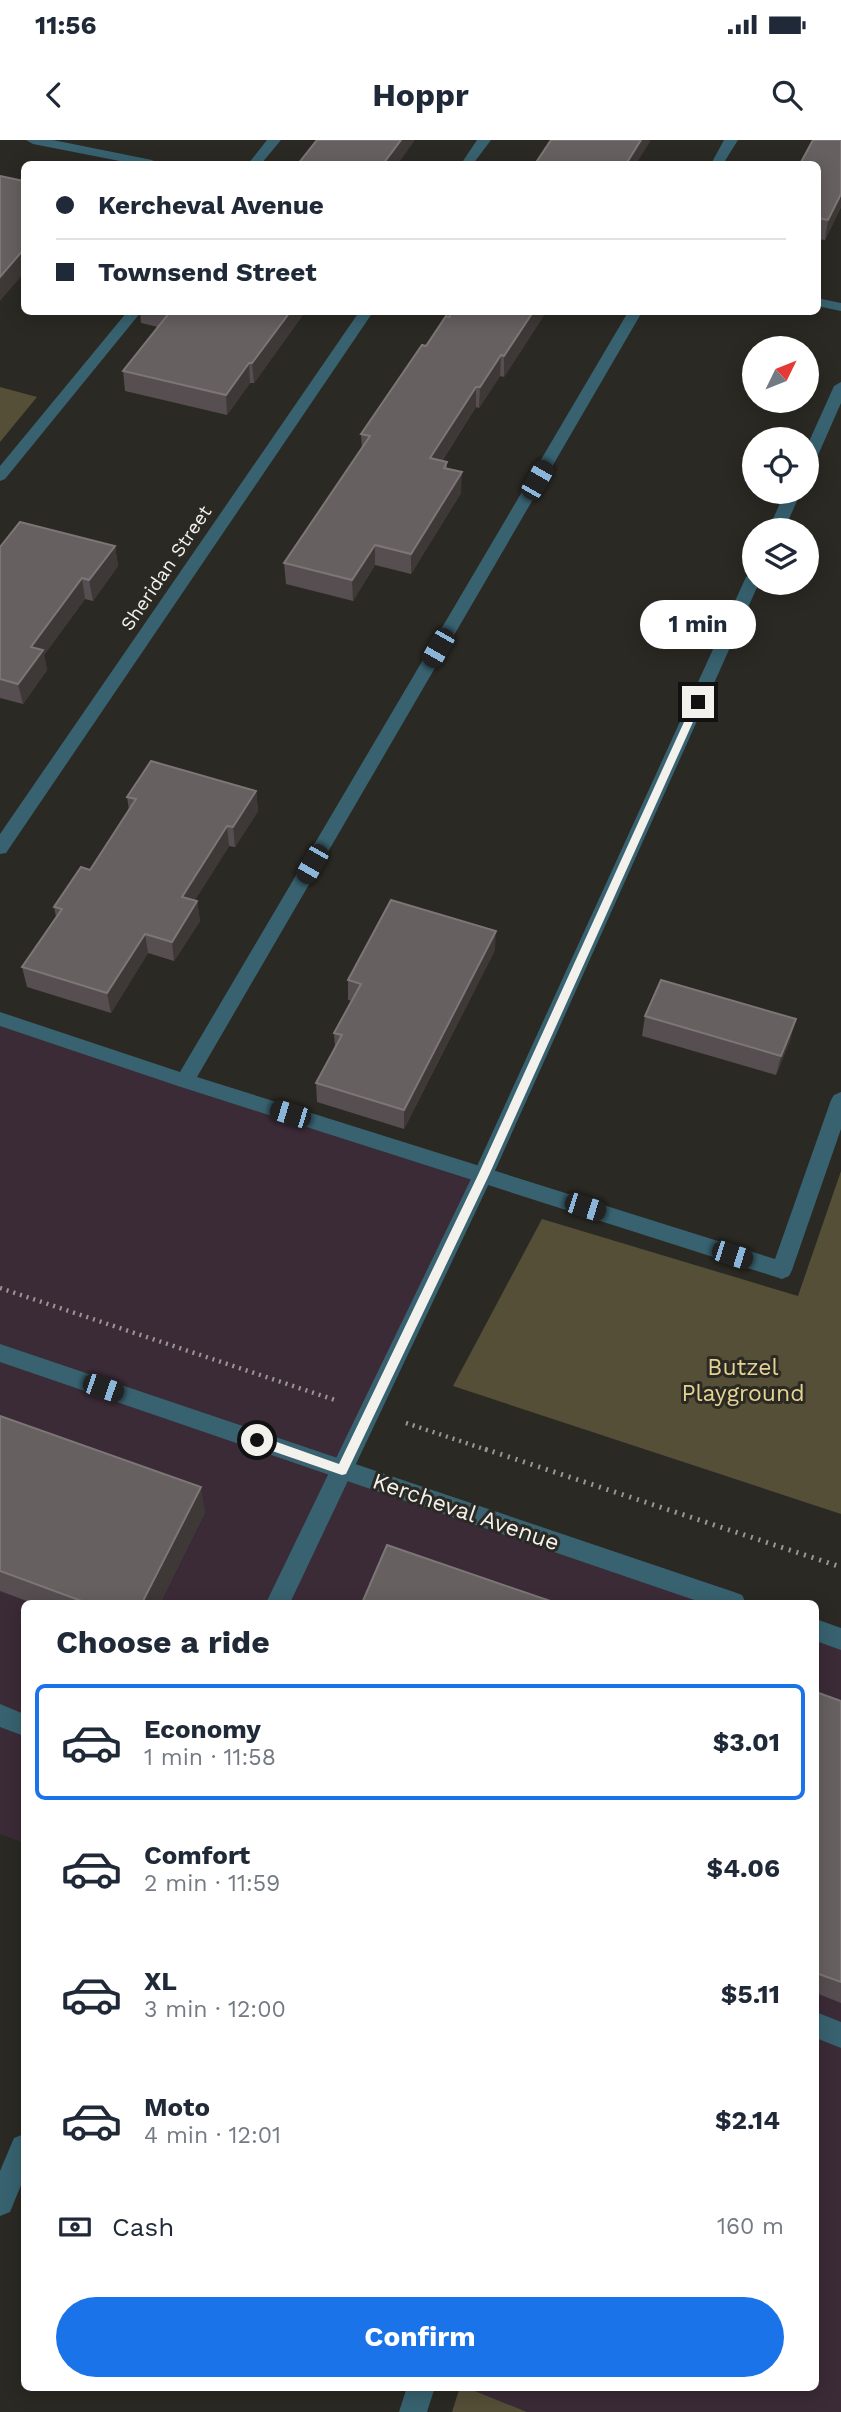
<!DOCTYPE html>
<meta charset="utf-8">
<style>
:root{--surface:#fff;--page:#f2f2f3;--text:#1f2937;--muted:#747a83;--line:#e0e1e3;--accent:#1a73e8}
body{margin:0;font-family:"Work Sans",sans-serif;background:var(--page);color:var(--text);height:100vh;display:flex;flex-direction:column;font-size:26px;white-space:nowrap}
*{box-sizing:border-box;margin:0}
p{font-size:23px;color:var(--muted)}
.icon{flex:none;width:38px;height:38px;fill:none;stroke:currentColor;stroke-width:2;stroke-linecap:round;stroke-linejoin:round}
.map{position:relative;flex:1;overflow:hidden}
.details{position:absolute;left:21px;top:1460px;width:798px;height:791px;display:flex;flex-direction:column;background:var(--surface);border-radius:10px;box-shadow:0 4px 18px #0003}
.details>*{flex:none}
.banner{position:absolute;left:21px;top:21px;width:800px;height:154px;border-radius:10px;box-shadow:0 4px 18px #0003;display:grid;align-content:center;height:154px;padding:0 35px;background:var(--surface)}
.needle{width:46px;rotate:47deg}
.controls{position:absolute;left:742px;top:196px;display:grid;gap:14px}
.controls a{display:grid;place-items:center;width:77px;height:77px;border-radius:50%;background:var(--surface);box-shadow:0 4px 18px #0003;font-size:35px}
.end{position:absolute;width:32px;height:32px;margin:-16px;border:9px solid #f2f1ec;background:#111;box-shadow:0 0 0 4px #111}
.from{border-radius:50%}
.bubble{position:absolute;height:49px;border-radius:24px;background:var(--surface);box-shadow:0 4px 18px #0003;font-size:23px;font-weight:700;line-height:49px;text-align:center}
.car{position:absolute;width:21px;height:42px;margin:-21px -10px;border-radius:9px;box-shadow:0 0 5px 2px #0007;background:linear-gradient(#222 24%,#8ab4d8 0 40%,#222 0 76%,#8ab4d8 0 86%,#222 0)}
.banner b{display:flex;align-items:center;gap:24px;height:66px;font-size:26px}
.banner b+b{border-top:2px solid var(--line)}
.banner i{width:18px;height:18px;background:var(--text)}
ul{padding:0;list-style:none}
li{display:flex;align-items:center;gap:21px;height:116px;margin:0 14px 10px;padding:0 21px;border:4px solid transparent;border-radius:10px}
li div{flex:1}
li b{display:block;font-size:26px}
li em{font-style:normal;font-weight:700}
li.current{border-color:var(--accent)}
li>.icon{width:63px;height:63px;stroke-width:1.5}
h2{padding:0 35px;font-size:32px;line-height:84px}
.pay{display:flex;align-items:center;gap:18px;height:77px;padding:0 35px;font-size:26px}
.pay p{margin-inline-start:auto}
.button{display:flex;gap:14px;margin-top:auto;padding:14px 35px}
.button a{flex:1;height:80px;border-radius:42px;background:var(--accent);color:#fff;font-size:28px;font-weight:700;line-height:80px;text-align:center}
.status{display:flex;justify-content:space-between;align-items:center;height:49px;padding:0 35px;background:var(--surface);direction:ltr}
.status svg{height:19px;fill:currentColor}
header{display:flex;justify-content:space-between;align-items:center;height:91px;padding:0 35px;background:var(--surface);font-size:32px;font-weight:700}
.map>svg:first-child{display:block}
.commercial{fill:#3b2b37}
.green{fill:#554f38}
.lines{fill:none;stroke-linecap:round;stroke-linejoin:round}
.path-far1{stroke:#989791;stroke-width:4.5;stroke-dasharray:2 5;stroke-linecap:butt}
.path{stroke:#989791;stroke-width:5;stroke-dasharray:2 6;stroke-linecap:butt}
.service{fill:#386270;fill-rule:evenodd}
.minor{fill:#386270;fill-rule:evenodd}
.tertiary{fill:#386270;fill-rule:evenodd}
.wall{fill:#564e51}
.shaded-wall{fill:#3e3837}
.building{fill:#676061;stroke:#7c7677;stroke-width:2}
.route{fill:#f2f1ec}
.labels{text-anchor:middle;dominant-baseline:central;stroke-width:6;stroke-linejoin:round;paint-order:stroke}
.far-street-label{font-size:19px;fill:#f2f1ec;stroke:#2b2923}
.park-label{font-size:23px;fill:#e5d392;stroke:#2b2923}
.street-label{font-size:23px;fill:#f2f1ec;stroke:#2b2923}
</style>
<div class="status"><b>11:56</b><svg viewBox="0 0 49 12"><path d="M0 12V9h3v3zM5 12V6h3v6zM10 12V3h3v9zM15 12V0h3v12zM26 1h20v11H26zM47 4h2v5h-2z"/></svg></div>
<header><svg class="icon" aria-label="back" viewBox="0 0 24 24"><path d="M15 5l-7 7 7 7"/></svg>Hoppr<svg class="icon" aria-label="search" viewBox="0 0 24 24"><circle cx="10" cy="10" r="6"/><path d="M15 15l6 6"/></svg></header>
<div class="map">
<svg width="841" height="2272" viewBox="0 0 841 2272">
<rect width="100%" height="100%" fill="#2b2923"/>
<path class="commercial" d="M 0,879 L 483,1035 L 342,1330 L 734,1463 L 24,1463 L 24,1703 L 0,1694 Z
M 816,1490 L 841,1499 L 841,2272 L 527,2272 L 465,2247 L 816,2247 Z"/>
<path class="green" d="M 0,247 L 37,257 L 0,302 Z
M 841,1031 L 841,1374 L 453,1246 L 542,1079 L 798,1156 Z
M 460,2247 L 465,2247 L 527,2272 L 452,2272 Z"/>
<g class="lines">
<path class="path-far1" d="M 0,1148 L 335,1260
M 406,1283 L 490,1311"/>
<path class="path" d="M 485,1309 L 841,1427"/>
<path class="service" d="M 267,0 L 281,0 L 261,24 L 248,24 Z
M 724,0 L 738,0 L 723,24 L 711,24 Z
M 127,172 L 141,172 L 5,339 L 0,341 L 0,326 Z
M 628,172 L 642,172 L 197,937 L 775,1119 L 831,960 L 834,955 L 841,952 L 841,989 L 792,1130 L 789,1136 L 782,1139 L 178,946 L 0,886 L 0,872 L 180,932 Z
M 0,1564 L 24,1574 L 24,1596 L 0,1587 Z
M 816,1872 L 841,1882 L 841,1908 L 816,1898 Z
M 407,2247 L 435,2247 L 427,2272 L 399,2272 Z"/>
<path class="minor" d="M 477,0 L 491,0 L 473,24 L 461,24 Z
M 359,172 L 373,172 L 6,713 L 0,714 L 0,694 Z
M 841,242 L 841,263 L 815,322 L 807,327 L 807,306 L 834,246 Z
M 785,352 L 801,352 L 784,390 L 768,390 Z
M 754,432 L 754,443 L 759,443 L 493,1035 L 290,1463 L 266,1463 L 473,1035 L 746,437 Z
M 24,1994 L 24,2038 L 10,2072 L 0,2076 L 0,2031 L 14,1998 Z"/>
<path class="tertiary" d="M 26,0 L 53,0 L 152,20 L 159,24 L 135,24 L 33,4 Z
M 817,158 L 841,163 L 841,171 L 817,166 Z
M 0,1204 L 734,1452 L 742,1455 L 746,1463 L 703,1463 L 0,1222 Z
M 816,1479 L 841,1488 L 841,1510 L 816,1501 Z"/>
</g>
<path class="wall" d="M 817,24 L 841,67 L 825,100 L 817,99 Z
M 140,172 L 305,172 L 254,243 L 250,243 L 227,275 L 125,251 L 123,231 L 158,187 L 141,183 Z
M 452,172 L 546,172 L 504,237 L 500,236 L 479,268 L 476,267 L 442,321 L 447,322 L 447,329 L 461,353 L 411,434 L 375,425 L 353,461 L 286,444 L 284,423 L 362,309 L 361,294 L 426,206 Z
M 115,406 L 118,426 L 93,461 L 85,459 L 44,515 L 47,530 L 23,564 L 0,558 L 0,407 Z
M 256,651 L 258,671 L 235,707 L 229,706 L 195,760 L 197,761 L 200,781 L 174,821 L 148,813 L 111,873 L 27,847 L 22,827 L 56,777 L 54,767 L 90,730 L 129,670 L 127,657 Z
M 495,810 L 404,989 L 317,962 L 316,943 L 335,909 L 334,893 L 352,861 L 348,860 L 348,840 Z
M 645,876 L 791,898 L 776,935 L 642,896 Z
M 0,1276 L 205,1372 L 160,1463 L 32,1463 L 0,1451 Z
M 816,1552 L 841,1561 L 841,1863 L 816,1853 Z"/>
<path class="shaded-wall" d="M 401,0 L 415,0 L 398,24 L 383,24 Z
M 641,0 L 651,0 L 636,24 L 626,24 Z
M 841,54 L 841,67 L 825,100 L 828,80 Z
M 24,109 L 24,133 L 0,161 L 0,137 Z
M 290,172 L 305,172 L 254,243 L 252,223 Z
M 533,172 L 546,172 L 504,237 L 504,216 Z
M 501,215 L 500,236 L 479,268 L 480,247 Z
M 249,223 L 250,243 L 227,275 L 226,255 Z
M 476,247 L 476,267 L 430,339 L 430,318 Z
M 462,332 L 461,353 L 411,434 L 411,414 Z
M 375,405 L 375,425 L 353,461 L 352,440 Z
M 115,406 L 118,426 L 93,461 L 89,440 Z
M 82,438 L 85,459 L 44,515 L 47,530 L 23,564 L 18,544 L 31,507 Z
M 256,651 L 258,671 L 235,707 L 233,687 Z
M 227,686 L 229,706 L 185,776 L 182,757 Z
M 197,761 L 200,781 L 174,821 L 172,802 Z
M 496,791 L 495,810 L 404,989 L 404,970 Z
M 145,794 L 148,813 L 111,873 L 107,853 Z
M 796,879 L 791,898 L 776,935 L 781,916 Z
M 201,1347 L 205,1372 L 160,1463 L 142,1463 Z"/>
<path class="building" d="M 317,0 L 401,0 L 383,24 L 298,24 Z
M 551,0 L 641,0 L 626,24 L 535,24 Z
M 813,0 L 841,0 L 841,54 L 828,80 L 817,78 L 817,24 L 800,24 Z
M 0,36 L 24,41 L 24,109 L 0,137 Z
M 170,172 L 290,172 L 252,223 L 249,223 L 226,255 L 123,231 Z
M 452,172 L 533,172 L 504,216 L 501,215 L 480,247 L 476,247 L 430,318 L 447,322 L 444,328 L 462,332 L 411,414 L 375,405 L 352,440 L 284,423 L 370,296 L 361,294 L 422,205 L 426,206 L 446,176 L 449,177 Z
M 20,382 L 115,406 L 89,440 L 82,438 L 31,507 L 43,510 L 18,544 L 0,539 L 0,407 Z
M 151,621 L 256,651 L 233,687 L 227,686 L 182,757 L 197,761 L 172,802 L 145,794 L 107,853 L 22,827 L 62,769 L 54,767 L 81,727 L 90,730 L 136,659 L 127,657 Z
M 391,760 L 496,791 L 404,970 L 316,943 L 342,895 L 334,893 L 361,844 L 348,840 Z
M 661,840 L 796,879 L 781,916 L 645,876 Z
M 0,1276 L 201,1347 L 142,1463 L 87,1463 L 0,1431 Z
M 387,1405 L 556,1463 L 362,1463 Z
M 816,1552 L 841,1561 L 841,1842 L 816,1833 Z"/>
<path class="route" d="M 694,560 L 702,562 L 489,1035 L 346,1334 L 342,1335 L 252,1304 L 252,1296 L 257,1295 L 339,1324 L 478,1035 Z"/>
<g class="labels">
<g class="far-street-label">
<text transform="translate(166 428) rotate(-56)">Sheridan Street</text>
</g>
<g class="park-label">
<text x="743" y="1227">Butzel<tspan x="743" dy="26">Playground</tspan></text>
</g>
<g class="street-label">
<text transform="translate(466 1372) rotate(19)">Kercheval Avenue</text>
</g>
</g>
</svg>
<div class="controls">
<a><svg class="needle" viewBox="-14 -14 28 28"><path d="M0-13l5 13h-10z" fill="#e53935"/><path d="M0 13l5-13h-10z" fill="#747a83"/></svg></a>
<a><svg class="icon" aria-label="locate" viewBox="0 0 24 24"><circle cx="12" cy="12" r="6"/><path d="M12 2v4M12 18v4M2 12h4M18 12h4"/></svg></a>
<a><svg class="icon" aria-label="layers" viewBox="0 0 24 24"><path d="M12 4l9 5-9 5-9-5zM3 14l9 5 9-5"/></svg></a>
</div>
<i class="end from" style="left:257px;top:1300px"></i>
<i class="end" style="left:698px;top:562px"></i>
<div class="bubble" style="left:640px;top:460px;width:116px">1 min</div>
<i class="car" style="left:537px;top:340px;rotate:30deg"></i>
<i class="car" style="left:438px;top:508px;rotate:210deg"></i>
<i class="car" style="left:312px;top:724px;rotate:210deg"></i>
<i class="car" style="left:290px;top:974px;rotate:287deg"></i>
<i class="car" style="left:585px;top:1067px;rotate:108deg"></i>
<i class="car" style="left:732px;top:1115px;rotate:108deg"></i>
<i class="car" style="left:103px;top:1248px;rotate:109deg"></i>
<div class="banner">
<b><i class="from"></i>Kercheval Avenue</b>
<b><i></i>Townsend Street</b>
</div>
<section class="details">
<h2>Choose a ride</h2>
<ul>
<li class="current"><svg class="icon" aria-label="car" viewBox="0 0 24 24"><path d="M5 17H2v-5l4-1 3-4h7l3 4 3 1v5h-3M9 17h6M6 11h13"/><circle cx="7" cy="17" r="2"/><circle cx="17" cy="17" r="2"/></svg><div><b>Economy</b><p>1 min · 11:58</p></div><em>$3.01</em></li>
<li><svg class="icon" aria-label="car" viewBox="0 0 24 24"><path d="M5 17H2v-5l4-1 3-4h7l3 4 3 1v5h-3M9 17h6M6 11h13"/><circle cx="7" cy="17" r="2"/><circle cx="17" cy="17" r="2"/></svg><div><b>Comfort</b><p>2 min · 11:59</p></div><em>$4.06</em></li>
<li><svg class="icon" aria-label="car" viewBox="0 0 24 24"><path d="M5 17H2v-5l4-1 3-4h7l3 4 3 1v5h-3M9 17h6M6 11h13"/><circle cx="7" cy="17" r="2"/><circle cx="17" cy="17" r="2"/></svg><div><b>XL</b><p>3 min · 12:00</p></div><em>$5.11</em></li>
<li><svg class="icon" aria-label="car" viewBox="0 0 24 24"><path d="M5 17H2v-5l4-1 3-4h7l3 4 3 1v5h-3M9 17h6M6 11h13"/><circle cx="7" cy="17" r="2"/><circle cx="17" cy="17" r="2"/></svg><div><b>Moto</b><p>4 min · 12:01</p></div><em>$2.14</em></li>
</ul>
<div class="pay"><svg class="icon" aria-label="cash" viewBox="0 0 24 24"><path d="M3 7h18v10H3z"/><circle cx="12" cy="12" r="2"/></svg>Cash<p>160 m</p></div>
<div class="button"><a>Confirm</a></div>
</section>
</div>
